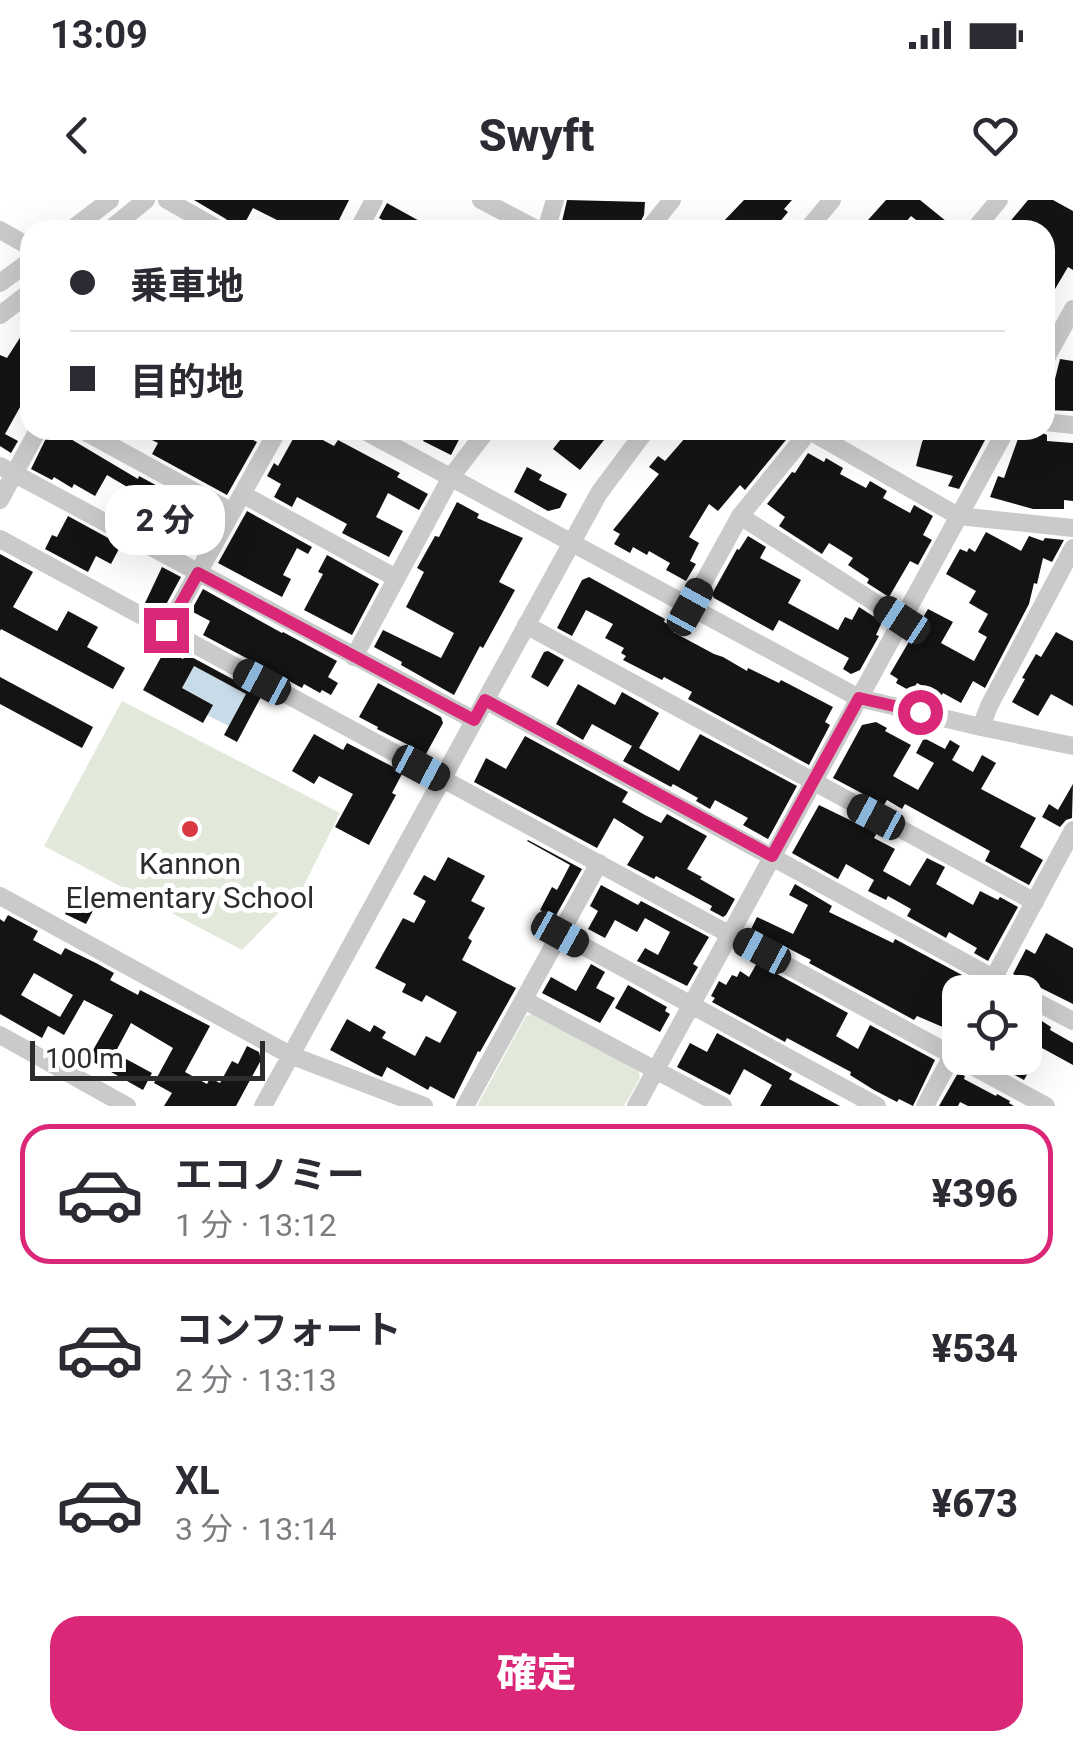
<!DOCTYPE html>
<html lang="ja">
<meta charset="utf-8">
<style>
:root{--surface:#fff;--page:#f7f7f7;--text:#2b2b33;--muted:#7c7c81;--line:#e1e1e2;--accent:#db2777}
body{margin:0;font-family:Roboto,"Noto Sans JP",sans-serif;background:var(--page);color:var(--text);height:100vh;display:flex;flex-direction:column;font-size:38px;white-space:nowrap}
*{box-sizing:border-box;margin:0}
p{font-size:32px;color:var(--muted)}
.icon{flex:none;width:55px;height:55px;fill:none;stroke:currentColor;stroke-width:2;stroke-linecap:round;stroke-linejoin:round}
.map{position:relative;height:906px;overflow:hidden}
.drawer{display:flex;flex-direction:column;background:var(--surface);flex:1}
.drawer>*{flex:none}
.hud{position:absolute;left:20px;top:20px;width:1035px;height:220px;border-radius:30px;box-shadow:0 10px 40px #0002;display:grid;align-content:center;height:220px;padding:0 50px;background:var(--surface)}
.tools{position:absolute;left:942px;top:775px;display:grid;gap:20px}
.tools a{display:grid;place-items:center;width:100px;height:100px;border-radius:20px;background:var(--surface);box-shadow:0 10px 40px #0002;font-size:50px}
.scale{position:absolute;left:30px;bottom:25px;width:235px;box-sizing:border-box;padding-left:10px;border:5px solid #2d2d2d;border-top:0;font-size:28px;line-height:35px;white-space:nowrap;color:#2d2d2d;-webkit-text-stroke:8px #fff;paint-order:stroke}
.end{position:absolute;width:45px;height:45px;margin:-22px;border:12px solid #db2777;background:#fff;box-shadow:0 0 0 5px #fff}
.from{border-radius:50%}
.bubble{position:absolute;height:70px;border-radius:30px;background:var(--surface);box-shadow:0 10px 40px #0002;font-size:32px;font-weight:800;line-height:70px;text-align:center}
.car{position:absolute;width:30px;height:60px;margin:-30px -15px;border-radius:12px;box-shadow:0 0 8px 2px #0007;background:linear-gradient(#222 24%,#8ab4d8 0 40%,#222 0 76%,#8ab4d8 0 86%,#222 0)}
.hud b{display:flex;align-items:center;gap:35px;height:95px;font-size:38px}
.hud b+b{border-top:2px solid var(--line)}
.hud i{width:25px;height:25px;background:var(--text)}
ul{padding:18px 0 0;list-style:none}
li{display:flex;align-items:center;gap:30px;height:140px;margin:0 20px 15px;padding:0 30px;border:5px solid transparent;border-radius:30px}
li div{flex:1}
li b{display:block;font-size:38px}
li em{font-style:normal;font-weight:800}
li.selected{border-color:var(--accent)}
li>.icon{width:90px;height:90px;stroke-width:1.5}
.button{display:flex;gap:20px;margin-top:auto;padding:20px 50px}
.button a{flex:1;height:115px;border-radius:30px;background:var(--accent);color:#fff;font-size:40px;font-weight:800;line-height:115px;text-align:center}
.status{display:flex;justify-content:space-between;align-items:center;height:70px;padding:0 50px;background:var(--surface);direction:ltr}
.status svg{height:28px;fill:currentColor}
header{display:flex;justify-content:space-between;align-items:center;height:130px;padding:0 50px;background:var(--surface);font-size:45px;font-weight:800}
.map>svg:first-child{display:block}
.green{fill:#e2e9db}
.water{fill:#c8dbe8}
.building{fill:#141414;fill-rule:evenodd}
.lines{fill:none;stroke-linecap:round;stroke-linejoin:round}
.minor{stroke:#cacaca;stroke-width:18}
.route{stroke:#db2777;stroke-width:12}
.poi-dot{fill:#d93a41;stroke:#fff;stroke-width:4}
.labels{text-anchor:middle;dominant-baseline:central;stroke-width:10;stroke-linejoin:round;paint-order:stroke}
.poi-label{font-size:30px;fill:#2d2d2d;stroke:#fff}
</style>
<div class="status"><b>13:09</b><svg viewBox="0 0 49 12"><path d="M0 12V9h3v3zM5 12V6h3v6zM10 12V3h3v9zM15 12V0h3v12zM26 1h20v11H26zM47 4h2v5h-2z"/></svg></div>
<header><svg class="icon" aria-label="back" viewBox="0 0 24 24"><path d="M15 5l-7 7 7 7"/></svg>Swyft<svg class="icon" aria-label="heart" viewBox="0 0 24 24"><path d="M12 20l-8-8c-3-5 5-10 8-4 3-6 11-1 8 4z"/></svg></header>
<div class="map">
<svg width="1073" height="906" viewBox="0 0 1073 906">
<rect width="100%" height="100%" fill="#fff"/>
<path class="green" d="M 122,501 L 340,613 L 302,689 L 242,750 L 44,646 Z
M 537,812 L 638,868 L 640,878 L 624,906 L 477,906 L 526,816 Z"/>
<path class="water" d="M 194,466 L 246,494 L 229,526 L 207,515 L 212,504 L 182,488 Z"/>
<path class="building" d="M 194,0 L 349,0 L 334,30 L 315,30 L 302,23 L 297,30 L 253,8 L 241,30 L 238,30 L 232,27 L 226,19 Z
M 567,0 L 645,2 L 644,15 L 636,30 L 560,30 Z
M 744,0 L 792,0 L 784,9 L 788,12 L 773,30 L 728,30 L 721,24 Z
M 886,0 L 920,0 L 957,30 L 929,30 L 911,16 L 899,30 L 859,30 Z
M 1028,0 L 1053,0 L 1073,11 L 1073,70 L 1068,67 L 1045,106 L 1045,30 L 1003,30 Z
M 387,3 L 414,18 L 436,30 L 401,30 L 379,18 Z
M 30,122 L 30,203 L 24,200 L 5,234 L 18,241 L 11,253 L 0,246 L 0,155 L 7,158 Z
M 1060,159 L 1073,161 L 1073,211 L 1045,210 L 1045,190 L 1052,191 Z
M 50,230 L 59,230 L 70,235 L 69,238 L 138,279 L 139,276 L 215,317 L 193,355 L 142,328 L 144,323 L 123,312 L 134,291 L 107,275 L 95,296 L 74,284 L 72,288 L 54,277 L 52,280 L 31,269 Z
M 132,230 L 208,230 L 225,239 L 230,230 L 234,230 L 257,242 L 227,295 L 152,254 L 158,243 Z
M 298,230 L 304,230 L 334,246 L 338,240 L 400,273 L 397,277 L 428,294 L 419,310 L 388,293 L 376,317 L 403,331 L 389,357 L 342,333 L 347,324 L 297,297 L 292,307 L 274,297 L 281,284 L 267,276 L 274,263 L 278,266 Z
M 429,230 L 464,230 L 451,255 L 423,241 Z
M 568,230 L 612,230 L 580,270 L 553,249 Z
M 692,230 L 783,230 L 790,235 L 745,290 L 740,285 L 718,311 L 709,304 L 689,337 L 699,343 L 690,361 L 696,364 L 686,381 L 666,370 L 670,363 L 649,351 L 647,355 L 633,347 L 630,353 L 614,344 L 620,334 L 613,330 L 659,274 L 649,267 L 658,256 L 665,261 Z
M 929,230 L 967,230 L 985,240 L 959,289 L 948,286 L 953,276 L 916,266 L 922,242 Z
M 1025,230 L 1036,230 L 1047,235 L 1047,241 L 1073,243 L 1073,301 L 1064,300 L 1064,309 L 1033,309 L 990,297 L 998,276 L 1004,278 L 1020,233 Z
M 808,253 L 824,262 L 826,258 L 843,268 L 840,274 L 866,288 L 870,281 L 887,291 L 883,298 L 910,313 L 914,305 L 933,316 L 923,335 L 932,340 L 929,345 L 918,365 L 910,361 L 889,397 L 867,383 L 869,379 L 848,365 L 853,358 L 829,343 L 822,354 L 779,326 L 785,317 L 767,304 L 792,272 L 795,273 Z
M 527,267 L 542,275 L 539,280 L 567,294 L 560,308 L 548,311 L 514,292 Z
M 457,302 L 479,314 L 477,318 L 523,338 L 499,382 L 515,390 L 483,448 L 480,446 L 454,495 L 401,465 L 402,462 L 374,447 L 383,430 L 441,458 L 454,433 L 406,407 L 424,372 L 417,368 L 435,336 L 439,337 Z
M 247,311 L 312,347 L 308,354 L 297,348 L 283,375 L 291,379 L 282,397 L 218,363 Z
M 68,316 L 121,345 L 111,364 L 96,356 L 88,372 L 45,349 L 52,335 L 57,337 Z
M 986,332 L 1021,351 L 1029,336 L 1043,341 L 1045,338 L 1064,340 L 1052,362 L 1043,358 L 1037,384 L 1034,383 L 1029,404 L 985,488 L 973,481 L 961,503 L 943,493 L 941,496 L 917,483 L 912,492 L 896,483 L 898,479 L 890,474 L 928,409 L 953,422 L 941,443 L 974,461 L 987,437 L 978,432 L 988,414 L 969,403 L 976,391 L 946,374 L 960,349 L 967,352 L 969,348 L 975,352 Z
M 748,336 L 766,347 L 760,358 L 801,380 L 788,403 L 838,430 L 845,417 L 852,420 L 859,407 L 882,422 L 876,435 L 879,436 L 860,470 L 851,474 L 843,469 L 849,458 L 779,420 L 773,431 L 714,398 L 712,394 L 737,349 L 739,350 Z
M 0,354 L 33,372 L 13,407 L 57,431 L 68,411 L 98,427 L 87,447 L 125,468 L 113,489 L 1,429 L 0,431 Z
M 327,355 L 379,384 L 352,435 L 304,410 L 323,374 L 318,372 Z
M 162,367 L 181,377 L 162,412 L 145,403 Z
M 589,377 L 665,419 L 664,422 L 675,428 L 673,432 L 714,454 L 723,457 L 747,471 L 748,468 L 779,483 L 781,480 L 833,507 L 825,522 L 830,525 L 809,565 L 688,499 L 692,492 L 664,477 L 662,480 L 623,460 L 626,456 L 621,453 L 624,448 L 605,438 L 613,424 L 586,410 L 572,436 L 557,428 L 582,380 Z
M 203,389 L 282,433 L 283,432 L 337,461 L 328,477 L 338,483 L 331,495 L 322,490 L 320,493 L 304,484 L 302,488 L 203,435 L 210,421 L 191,411 Z
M 1056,432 L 1073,441 L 1073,506 L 1051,494 L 1038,516 L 1012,502 L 1025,479 L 1022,478 L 1036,454 L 1041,457 Z
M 165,450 L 183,459 L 186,454 L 262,495 L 237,542 L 224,535 L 246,494 L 194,466 L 182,488 L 213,505 L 203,523 L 143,490 Z
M 548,451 L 564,460 L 548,487 L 531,477 L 544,452 Z
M 0,477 L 93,527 L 82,548 L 0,504 Z
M 378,483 L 441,517 L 443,523 L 426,554 L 377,529 L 378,527 L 359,517 Z
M 578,484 L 615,505 L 622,492 L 659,513 L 639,548 L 679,571 L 700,534 L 797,586 L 768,639 L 743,625 L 748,618 L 715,600 L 710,609 L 696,601 L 698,598 L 673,584 L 671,587 L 623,561 L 632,546 L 592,524 L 583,540 L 556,524 Z
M 876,522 L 887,528 L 885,531 L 911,545 L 893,576 L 918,590 L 934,563 L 916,553 L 924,538 L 945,549 L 950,540 L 960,546 L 952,560 L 973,572 L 982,555 L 996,563 L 981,589 L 1036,618 L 1020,647 L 1043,660 L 1029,685 L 985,661 L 990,651 L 905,604 L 902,609 L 887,600 L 884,605 L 833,578 L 862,525 Z
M 314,534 L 343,550 L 347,543 L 403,572 L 392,593 L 396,595 L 369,645 L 335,627 L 353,594 L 319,576 L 314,584 L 292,571 Z
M 525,536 L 628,592 L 622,602 L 645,615 L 661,623 L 667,614 L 707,636 L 687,669 L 702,677 L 700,679 L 735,699 L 726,715 L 723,717 L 710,710 L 712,706 L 656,676 L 654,679 L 627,665 L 644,637 L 614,618 L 597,648 L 474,582 L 486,558 L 506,569 Z
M 1073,584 L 1072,618 L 1066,620 L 1060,627 L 1042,617 L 1049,604 L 1058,610 Z
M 819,605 L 856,623 L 858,620 L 878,631 L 874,638 L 895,649 L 883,671 L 910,686 L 927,658 L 945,667 L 936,684 L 973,705 L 980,691 L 998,700 L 1000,697 L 1018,707 L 988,761 L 974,753 L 977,748 L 949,732 L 946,738 L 907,716 L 911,709 L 888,696 L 886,700 L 868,691 L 874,680 L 846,664 L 838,679 L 792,653 Z
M 528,640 L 582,669 L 555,717 L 540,710 L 552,687 L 557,690 L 570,665 L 527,641 Z
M 448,657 L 485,676 L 471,701 L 485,708 L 468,738 L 472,741 L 462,760 L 516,788 L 480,852 L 478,851 L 454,899 L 430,886 L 428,890 L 387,867 L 382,877 L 375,874 L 330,850 L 347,819 L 370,832 L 374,825 L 386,832 L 382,838 L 415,856 L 426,836 L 440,843 L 457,812 L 426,795 L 422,802 L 402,792 L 406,784 L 375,768 L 403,718 L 414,723 L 426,701 L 413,694 L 424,675 L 435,681 Z
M 795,684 L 832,706 L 829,712 L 893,743 L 895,739 L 977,783 L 974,792 L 960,792 L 960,822 L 956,829 L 952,831 L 917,816 L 914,820 L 809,763 L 811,760 L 751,729 L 757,717 L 793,734 L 808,705 L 789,695 Z
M 601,685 L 638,705 L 641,701 L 709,737 L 693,764 L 698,767 L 687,786 L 637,761 L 645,748 L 658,755 L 670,732 L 645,718 L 637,732 L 615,720 L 605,738 L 588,729 L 598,711 L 590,706 Z
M 77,690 L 98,701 L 86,724 L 65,714 Z
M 8,715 L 38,731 L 33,740 L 61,755 L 65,748 L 96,763 L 114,773 L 110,780 L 138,795 L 140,790 L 210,826 L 185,872 L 207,884 L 210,878 L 220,883 L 232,861 L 238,864 L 247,846 L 259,852 L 261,860 L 236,906 L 164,906 L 172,893 L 154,883 L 173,848 L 131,823 L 115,853 L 152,873 L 143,890 L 88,859 L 113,815 L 84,800 L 64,835 L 48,826 L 42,838 L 0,814 L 0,719 L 4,722 ZM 34,773 L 73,795 L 60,817 L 21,795 Z
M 1046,733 L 1073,748 L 1073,804 L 1013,774 L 1026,749 L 1035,754 Z
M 757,763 L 848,813 L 836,836 L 858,849 L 870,825 L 935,860 L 913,906 L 899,899 L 897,902 L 874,890 L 850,875 L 851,872 L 787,838 L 785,842 L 712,802 L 715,798 L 711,796 L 719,781 L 726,785 L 732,775 L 737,777 L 740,771 L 749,777 Z
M 591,764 L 605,772 L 596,788 L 615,798 L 600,823 L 542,793 L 551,777 L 576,791 Z
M 628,785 L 667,807 L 665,811 L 670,814 L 660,832 L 615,808 Z
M 1025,810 L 1051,827 L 1050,830 L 1073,843 L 1073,865 L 1042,848 L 1024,880 L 983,858 L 1025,858 Z
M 717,833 L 792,874 L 789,879 L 840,906 L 760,906 L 772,885 L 744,869 L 730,895 L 677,867 L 690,843 L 707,852 Z
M 958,873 L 965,876 L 964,879 L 996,896 L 997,894 L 1010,901 L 1009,903 L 1014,906 L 968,906 L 960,902 L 958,906 L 939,906 Z"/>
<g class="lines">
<path class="minor" d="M 167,0 L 220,30
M 481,0 L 538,30
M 0,30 L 30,47
M 71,30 L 110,0
M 109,30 L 146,0
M 358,30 L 374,0
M 546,30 L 555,0
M 648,30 L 672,0
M 807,30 L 832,0
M 974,30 L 999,0
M 0,83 L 30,61
M 0,115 L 30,92
M 1045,160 L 1073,109
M 1045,222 L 1073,225
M 82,230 L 232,312
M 363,230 L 859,498 L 981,527 L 1073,546
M 808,230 L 958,316 L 1073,328
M 0,266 L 474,520
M 242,294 L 396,378
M 0,300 L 38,230
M 740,316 L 902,420
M 0,339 L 1046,906
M 690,407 L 740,316 L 810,230
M 526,425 L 1035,702
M 166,430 L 278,230
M 354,457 L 451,277 L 487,230
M 485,500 L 1019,792
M 981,527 L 989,506 L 1073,348
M 0,696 L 290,855 L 424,906
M 561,734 L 877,906
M 986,792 L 1073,630
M 1025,796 L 1073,821
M 524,800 L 723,906
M 0,835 L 127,906
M 263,906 L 599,293 L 646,230
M 465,906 L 599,663
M 636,906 L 1006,230
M 925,906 L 960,841"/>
</g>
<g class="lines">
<path class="route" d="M 166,430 L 198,373 L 474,520 L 485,500 L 772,656 L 859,498 L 920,512"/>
</g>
<circle class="poi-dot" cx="190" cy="629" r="10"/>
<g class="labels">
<g class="poi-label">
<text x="190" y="663">Kannon<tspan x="190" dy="34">Elementary School</tspan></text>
</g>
</g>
</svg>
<div class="tools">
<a><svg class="icon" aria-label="locate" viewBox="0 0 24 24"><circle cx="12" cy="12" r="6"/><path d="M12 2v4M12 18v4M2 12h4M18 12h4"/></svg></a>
</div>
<div class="scale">100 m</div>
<i class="end from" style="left:920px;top:512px"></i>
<i class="end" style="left:166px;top:430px"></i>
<div class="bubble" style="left:105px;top:285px;width:120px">2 分</div>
<i class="car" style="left:690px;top:407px;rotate:29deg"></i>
<i class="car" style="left:902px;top:420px;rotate:303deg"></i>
<i class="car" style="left:262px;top:482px;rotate:298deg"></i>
<i class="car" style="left:421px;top:568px;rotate:118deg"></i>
<i class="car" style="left:876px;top:617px;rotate:298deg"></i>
<i class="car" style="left:560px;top:734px;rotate:119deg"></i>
<i class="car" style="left:762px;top:751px;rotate:298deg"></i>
<div class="hud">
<b><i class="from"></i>乗車地</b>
<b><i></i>目的地</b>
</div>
</div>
<section class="drawer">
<ul>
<li class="selected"><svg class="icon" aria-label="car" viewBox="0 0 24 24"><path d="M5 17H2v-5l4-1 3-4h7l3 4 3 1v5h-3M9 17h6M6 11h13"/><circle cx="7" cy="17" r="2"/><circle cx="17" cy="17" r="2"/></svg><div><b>エコノミー</b><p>1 分 · 13:12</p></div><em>¥396</em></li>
<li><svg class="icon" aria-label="car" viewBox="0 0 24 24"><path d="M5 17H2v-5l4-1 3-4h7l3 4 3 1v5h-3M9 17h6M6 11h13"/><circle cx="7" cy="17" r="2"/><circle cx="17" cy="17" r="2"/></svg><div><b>コンフォート</b><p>2 分 · 13:13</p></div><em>¥534</em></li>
<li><svg class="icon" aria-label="car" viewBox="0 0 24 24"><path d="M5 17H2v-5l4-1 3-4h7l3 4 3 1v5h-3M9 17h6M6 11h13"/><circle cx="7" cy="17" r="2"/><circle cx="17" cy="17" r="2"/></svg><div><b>XL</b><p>3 分 · 13:14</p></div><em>¥673</em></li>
</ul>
<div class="button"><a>確定</a></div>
</section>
